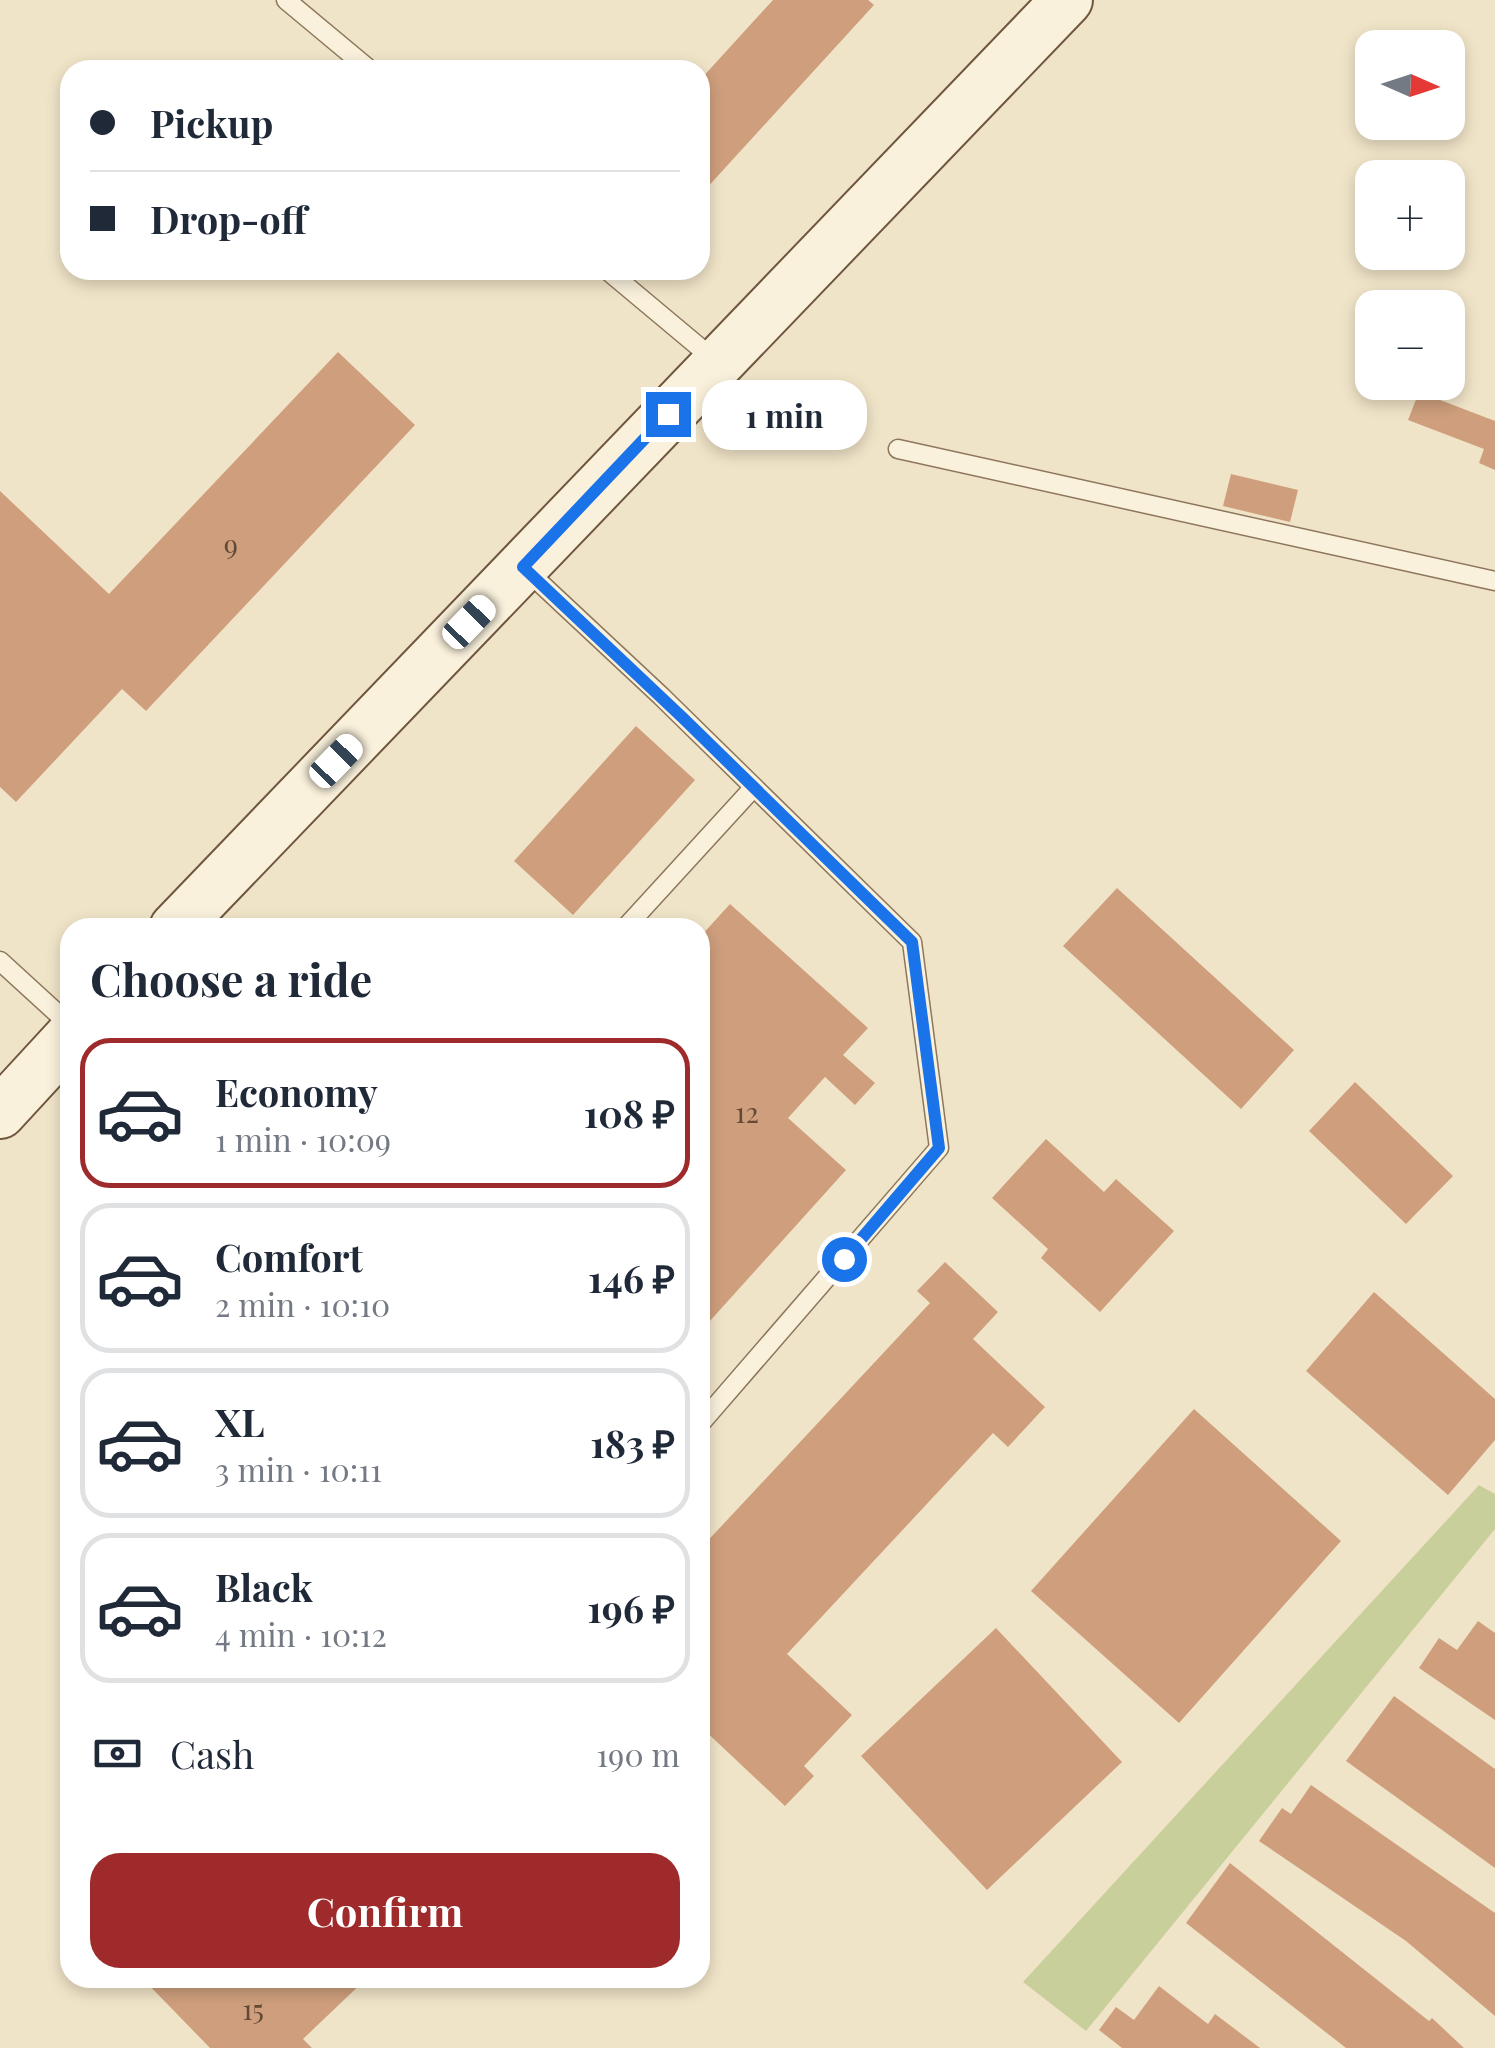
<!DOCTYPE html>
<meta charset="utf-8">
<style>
:root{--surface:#fff;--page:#f6f6f7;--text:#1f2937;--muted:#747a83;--line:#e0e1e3;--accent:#9e2a2b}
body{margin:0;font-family:"Playfair Display",serif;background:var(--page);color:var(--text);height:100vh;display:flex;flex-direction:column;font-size:38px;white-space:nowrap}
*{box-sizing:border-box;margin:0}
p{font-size:32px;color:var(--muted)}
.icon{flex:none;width:55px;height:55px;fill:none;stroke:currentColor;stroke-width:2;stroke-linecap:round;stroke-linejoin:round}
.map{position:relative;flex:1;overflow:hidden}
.side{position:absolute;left:60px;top:918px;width:650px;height:1070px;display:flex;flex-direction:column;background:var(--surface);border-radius:30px;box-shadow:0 5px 15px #0003}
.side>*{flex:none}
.top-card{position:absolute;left:60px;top:60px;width:650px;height:220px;border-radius:30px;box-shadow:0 5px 15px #0003;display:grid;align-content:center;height:220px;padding:0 30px;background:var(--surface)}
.needle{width:65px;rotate:93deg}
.tools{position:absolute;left:1355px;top:30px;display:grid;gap:20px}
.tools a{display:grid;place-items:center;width:110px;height:110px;border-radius:20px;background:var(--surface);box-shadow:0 5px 15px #0003;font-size:50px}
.end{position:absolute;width:45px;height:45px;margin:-22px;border:12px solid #1a73e8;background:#fff;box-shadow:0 0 0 5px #fff}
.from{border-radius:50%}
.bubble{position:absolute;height:70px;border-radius:30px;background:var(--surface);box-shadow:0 5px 15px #0003;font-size:32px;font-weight:700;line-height:70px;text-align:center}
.car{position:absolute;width:30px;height:60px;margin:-30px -15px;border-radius:12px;box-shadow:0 0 8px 2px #0007;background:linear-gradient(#fff 24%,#345 0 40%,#fff 0 76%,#345 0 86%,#fff 0)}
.top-card b{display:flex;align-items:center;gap:35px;height:95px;font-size:38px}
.top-card b+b{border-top:2px solid var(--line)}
.top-card i{width:25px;height:25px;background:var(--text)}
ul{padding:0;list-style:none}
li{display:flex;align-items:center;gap:30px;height:150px;margin:0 20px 15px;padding:0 10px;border:5px solid var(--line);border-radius:30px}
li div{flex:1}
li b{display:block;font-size:38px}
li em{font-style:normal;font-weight:700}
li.on{border-color:var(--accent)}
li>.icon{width:90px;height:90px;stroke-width:1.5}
h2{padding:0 30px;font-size:45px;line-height:120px}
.pay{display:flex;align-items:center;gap:25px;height:110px;padding:0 30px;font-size:38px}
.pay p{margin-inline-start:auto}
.primary-button{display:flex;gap:20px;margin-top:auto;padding:20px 30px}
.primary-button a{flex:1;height:115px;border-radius:30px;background:var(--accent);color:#fff;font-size:40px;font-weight:700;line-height:115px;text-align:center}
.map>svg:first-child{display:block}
.green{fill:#c9cf9b}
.building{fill:#cf9f7d}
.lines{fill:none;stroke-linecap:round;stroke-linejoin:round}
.lane-casing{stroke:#8d765c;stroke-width:21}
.secondary-casing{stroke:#6f573f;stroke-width:54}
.lane{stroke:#faf1dc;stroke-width:18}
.secondary{stroke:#faf1dc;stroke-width:50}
.route{stroke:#1a73e8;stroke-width:12}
.labels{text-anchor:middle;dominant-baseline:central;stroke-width:8;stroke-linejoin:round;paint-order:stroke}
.number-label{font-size:28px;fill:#624a37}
</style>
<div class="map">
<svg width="1495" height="2048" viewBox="0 0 1495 2048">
<rect width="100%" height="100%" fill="#f0e4c8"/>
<path class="green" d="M 1479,1485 L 1495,1494 L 1495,1529 L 1086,2031 L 1023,1982 Z"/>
<path class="building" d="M 773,0 L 868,0 L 874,5 L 704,191 L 700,187 L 700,80 Z
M 338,352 L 415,425 L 146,711 L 122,689 L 16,802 L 0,787 L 0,491 L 109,594 Z
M 1419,392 L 1495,421 L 1495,470 L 1479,463 L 1484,449 L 1408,420 Z
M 1231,474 L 1298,490 L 1290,522 L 1223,506 Z
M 636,726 L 695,780 L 573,915 L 514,861 Z
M 1117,888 L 1294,1050 L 1241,1109 L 1063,946 Z
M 730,904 L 868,1028 L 843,1055 L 875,1083 L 855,1105 L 825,1077 L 788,1118 L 846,1170 L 700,1332 L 700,937 Z
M 1355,1082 L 1453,1176 L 1406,1224 L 1309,1131 Z
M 1046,1139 L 1104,1192 L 1116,1179 L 1174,1231 L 1100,1312 L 1041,1258 L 1048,1249 L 992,1198 Z
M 945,1262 L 998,1312 L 973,1339 L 1045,1407 L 1008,1447 L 993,1433 L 787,1654 L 852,1715 L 804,1766 L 814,1776 L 785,1806 L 700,1726 L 700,1549 L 930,1303 L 917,1291 Z
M 1374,1292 L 1495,1399 L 1495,1440 L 1448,1495 L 1306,1371 Z
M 1194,1409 L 1341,1541 L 1179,1723 L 1031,1591 Z
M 1478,1621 L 1495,1633 L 1495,1720 L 1419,1668 L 1439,1638 L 1457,1650 Z
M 996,1628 L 1122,1762 L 987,1890 L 861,1756 Z
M 1394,1696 L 1495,1769 L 1495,1868 L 1346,1761 Z
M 1311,1785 L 1495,1913 L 1495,2016 L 1406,1941 L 1259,1841 L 1282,1808 L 1291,1814 Z
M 1230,1863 L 1429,2021 L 1432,2018 L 1464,2048 L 1346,2048 L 1186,1923 Z
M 142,1978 L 367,1978 L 303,2039 L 312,2048 L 210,2048 Z
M 1159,1986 L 1208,2024 L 1215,2014 L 1260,2048 L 1122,2048 L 1099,2030 L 1116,2007 L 1134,2020 Z"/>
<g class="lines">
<defs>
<path id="lane" d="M 286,0 L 370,70
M 607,270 L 717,362
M 898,449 L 1495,581
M 523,567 L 661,696 L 912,942 L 939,1148 L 700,1424
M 625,928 L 754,787
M 0,961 L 70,1025"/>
<path id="secondary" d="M 175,928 L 1067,0
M 0,1113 L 70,1037"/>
</defs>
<use href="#lane" class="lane-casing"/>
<use href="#secondary" class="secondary-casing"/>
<use href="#lane" class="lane"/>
<use href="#secondary" class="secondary"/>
</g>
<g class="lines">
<path class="route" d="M 668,414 L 523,567 L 684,719 L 912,942 L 939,1148 L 844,1259"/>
</g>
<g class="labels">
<g class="number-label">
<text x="231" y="543">9</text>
<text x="747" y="1111">12</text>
<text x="253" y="2008">15</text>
</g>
</g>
</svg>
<div class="tools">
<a><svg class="needle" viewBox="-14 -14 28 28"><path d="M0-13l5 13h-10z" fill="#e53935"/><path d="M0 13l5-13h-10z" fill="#747a83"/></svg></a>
<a>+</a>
<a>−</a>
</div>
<i class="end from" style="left:844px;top:1259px"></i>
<i class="end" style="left:668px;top:414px"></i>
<div class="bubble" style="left:702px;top:380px;width:165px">1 min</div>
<i class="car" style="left:469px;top:622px;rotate:44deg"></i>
<i class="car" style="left:336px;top:761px;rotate:44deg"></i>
<div class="top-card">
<b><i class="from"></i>Pickup</b>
<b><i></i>Drop-off</b>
</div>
<section class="side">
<h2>Choose a ride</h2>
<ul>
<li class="on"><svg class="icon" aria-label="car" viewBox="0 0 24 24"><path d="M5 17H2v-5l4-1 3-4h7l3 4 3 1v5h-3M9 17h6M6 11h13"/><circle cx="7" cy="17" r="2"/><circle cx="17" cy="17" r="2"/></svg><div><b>Economy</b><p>1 min · 10:09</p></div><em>108 ₽</em></li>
<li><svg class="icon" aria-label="car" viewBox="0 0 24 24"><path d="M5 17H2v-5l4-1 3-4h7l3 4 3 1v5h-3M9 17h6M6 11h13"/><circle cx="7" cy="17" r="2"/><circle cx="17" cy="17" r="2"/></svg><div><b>Comfort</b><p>2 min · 10:10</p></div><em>146 ₽</em></li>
<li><svg class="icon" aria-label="car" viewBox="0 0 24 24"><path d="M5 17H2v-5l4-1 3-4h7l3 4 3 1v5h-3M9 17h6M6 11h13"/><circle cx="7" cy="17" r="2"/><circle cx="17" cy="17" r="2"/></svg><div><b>XL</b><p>3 min · 10:11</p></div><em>183 ₽</em></li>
<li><svg class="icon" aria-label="car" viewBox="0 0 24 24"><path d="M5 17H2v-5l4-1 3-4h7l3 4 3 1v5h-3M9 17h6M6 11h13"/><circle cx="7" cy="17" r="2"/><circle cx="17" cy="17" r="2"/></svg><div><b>Black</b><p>4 min · 10:12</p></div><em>196 ₽</em></li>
</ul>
<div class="pay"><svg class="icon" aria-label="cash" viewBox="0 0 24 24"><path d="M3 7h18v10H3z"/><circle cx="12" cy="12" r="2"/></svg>Cash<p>190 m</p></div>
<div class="primary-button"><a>Confirm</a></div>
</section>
</div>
